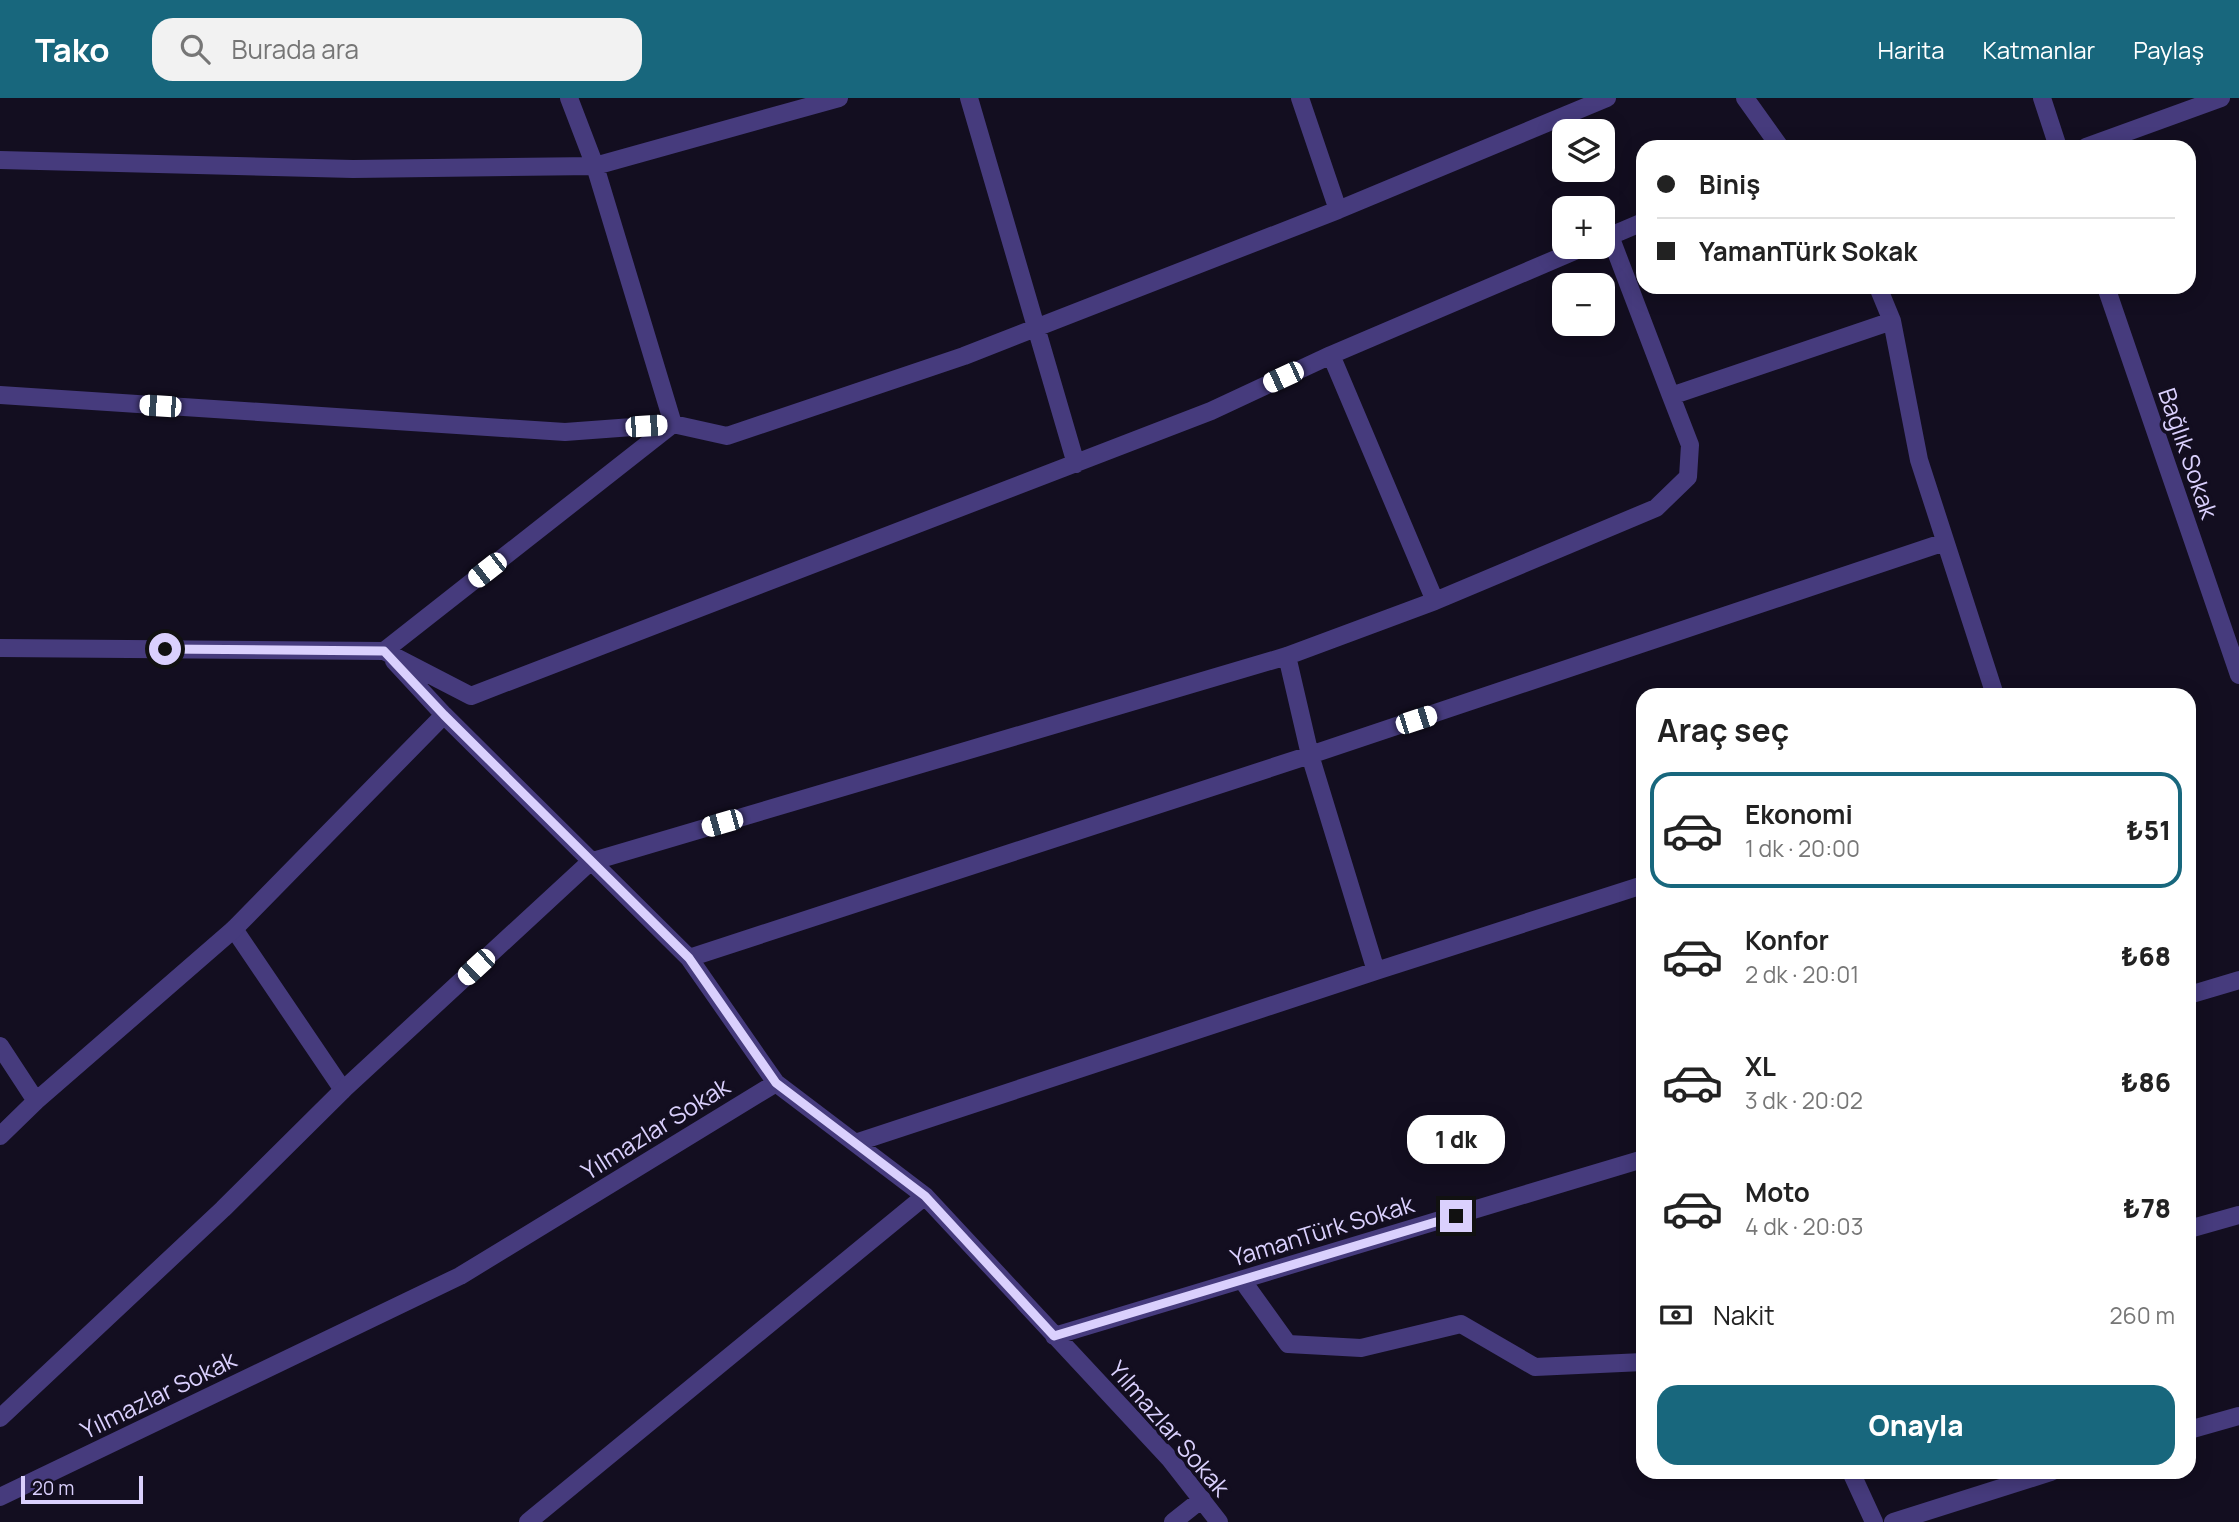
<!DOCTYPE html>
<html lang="tr">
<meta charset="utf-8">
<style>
:root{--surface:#fff;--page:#f2f2f2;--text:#222;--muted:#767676;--line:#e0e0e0;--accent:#18677d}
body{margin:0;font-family:Manrope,sans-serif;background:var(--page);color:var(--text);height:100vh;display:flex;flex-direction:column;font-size:26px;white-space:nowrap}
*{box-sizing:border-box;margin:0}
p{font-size:23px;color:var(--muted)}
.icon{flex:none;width:38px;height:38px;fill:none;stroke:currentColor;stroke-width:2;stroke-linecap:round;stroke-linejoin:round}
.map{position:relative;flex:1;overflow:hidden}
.sheet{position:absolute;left:1636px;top:590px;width:560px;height:791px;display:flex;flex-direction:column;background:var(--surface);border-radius:21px;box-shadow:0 4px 18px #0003}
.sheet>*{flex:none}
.guide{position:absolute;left:1636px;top:42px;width:560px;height:154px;border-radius:21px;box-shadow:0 4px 18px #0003;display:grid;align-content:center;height:154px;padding:0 21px;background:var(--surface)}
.tools{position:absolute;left:1552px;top:21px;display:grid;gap:14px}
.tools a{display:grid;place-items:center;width:63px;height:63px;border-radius:14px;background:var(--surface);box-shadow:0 4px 18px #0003;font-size:35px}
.scale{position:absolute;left:21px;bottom:18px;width:122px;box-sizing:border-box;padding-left:7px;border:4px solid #dad0fd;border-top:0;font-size:19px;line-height:24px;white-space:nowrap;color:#dad0fd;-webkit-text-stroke:5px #130e20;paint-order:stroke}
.end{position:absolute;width:32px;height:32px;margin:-16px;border:9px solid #dad0fd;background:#111;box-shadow:0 0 0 4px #111}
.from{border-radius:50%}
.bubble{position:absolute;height:49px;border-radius:21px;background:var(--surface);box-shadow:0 4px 18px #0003;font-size:23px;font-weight:800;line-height:49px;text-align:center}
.car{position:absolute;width:21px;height:42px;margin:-21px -10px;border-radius:9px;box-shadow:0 0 5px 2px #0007;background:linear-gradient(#fff 24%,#345 0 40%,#fff 0 76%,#345 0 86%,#fff 0)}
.guide b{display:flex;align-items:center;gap:24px;height:66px;font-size:26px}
.guide b+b{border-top:2px solid var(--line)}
.guide i{width:18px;height:18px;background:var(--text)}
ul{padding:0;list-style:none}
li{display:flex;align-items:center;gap:21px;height:116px;margin:0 14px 10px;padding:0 7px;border:4px solid transparent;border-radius:21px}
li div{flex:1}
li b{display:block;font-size:26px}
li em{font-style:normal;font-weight:800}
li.selected{border-color:var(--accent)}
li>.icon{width:63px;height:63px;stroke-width:1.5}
h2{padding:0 21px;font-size:32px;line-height:84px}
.pay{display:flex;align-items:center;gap:18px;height:77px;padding:0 21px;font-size:26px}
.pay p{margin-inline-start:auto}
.cta{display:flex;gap:14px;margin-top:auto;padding:14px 21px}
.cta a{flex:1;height:80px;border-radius:21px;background:var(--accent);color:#fff;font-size:28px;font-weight:800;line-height:80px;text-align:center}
header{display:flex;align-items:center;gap:42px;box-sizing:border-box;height:98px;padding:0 35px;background:var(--accent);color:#fff}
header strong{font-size:33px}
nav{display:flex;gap:38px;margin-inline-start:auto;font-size:24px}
.search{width:490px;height:63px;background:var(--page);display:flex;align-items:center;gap:18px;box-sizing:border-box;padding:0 24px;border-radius:21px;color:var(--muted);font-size:26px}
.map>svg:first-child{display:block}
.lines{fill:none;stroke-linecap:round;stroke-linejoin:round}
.lane{stroke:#463b7d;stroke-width:18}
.street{stroke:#463b7d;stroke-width:18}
.route{stroke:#dad0fd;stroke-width:9}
.labels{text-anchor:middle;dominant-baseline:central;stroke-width:7;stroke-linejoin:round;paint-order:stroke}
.street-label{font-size:24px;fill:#dad0fd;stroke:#130e20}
</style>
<header>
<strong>Tako</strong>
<div class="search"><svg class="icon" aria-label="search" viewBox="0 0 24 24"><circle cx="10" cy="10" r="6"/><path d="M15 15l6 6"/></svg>Burada ara</div>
<nav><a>Harita</a><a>Katmanlar</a><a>Paylaş</a></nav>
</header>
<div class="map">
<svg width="2239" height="1424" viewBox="0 0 2239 1424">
<rect width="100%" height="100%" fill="#130e20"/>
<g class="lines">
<path class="lane" d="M 234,831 L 343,992
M 2189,1131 L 2239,1117
M 1242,1182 L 1288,1246 L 1361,1250 L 1461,1226 L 1535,1269 L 1643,1264
M 1851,1374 L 1874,1424"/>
<path class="street" d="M 969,0 L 1076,366
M 1300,0 L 1338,112 L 1607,0
M 1745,0 L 1780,49
M 2042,0 L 2058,49
M 2086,49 L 2221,0
M 0,62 L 353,71 L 595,68 L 839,0
M 1610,138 L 1671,298
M 1603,141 L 1643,124
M 1878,189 L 1892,223 L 1919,362 L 1995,597
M 2106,189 L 2239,577
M 1331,257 L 1435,503
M 0,297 L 565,334 L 673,326 L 727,338 L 964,258 L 1338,112
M 0,550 L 384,553 L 471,598 L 1211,313 L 1331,257 L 1584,149
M 384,553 L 673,326 L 595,68 L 569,0
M 394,563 L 444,617 L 689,860 L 776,985
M 689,860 L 1310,657 L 1945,444
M 1376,873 L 1643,787
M 2189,897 L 2239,882
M 0,948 L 36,1003
M 0,1038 L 36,1003 L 234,831 L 444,617
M 855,1045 L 1376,873 L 1310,657 L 1287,558
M 1054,1238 L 1643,1061
M 0,1320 L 223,1111 L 343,992 L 590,764 L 1287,558 L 1435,503 L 1656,410 L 1688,379 L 1690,347 L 1671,298 L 1892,223
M 2189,1332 L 2239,1318
M 0,1399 L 460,1178 L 776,985 L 925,1098 L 1169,1360 L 1219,1424
M 528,1424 L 925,1098
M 1173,1424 L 1202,1401
M 1893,1424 L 2051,1374"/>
</g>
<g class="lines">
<path class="route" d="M 165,551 L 384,553 L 444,617 L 689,860 L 776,985 L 925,1098 L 1054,1238 L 1456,1118"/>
</g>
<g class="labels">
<g class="street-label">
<text transform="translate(2189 355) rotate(71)">Bağlık Sokak</text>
<text transform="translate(655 1030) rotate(-32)">Yılmazlar Sokak</text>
<text transform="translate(1322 1132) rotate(-17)">YamanTürk Sokak</text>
<text transform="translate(158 1296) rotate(-26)">Yılmazlar Sokak</text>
<text transform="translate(1170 1330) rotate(49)">Yılmazlar Sokak</text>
</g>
</g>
</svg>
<div class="tools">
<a><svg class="icon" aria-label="layers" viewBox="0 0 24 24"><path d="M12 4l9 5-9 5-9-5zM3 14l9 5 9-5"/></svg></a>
<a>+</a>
<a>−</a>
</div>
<div class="scale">20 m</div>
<i class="end from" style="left:165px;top:551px"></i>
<i class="end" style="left:1456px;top:1118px"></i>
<div class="bubble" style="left:1407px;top:1017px;width:98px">1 dk</div>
<i class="car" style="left:1283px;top:279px;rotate:245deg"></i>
<i class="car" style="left:160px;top:308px;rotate:274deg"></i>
<i class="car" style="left:646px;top:328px;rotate:86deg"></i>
<i class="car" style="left:487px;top:472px;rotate:232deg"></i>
<i class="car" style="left:1416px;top:622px;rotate:72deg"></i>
<i class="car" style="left:722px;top:725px;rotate:254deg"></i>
<i class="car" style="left:476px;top:869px;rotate:227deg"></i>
<div class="guide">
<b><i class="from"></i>Biniş</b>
<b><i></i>YamanTürk Sokak</b>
</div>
<section class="sheet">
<h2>Araç seç</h2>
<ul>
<li class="selected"><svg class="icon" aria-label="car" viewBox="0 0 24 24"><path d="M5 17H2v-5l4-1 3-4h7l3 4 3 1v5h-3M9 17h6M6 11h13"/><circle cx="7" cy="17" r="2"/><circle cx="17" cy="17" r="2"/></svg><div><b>Ekonomi</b><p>1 dk · 20:00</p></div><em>₺51</em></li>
<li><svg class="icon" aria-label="car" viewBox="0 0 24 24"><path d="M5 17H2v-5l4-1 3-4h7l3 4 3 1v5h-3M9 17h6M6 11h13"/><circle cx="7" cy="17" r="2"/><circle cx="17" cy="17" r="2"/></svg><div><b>Konfor</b><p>2 dk · 20:01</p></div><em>₺68</em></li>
<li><svg class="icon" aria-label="car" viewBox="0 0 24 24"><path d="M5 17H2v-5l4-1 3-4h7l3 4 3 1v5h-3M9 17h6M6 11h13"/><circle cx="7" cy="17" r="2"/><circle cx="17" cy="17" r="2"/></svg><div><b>XL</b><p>3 dk · 20:02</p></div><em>₺86</em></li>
<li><svg class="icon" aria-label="car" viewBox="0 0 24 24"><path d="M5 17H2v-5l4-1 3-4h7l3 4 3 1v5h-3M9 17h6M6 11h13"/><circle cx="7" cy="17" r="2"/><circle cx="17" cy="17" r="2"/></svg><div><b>Moto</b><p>4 dk · 20:03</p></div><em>₺78</em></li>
</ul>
<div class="pay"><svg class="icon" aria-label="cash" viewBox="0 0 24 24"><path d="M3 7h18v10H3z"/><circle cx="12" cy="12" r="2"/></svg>Nakit<p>260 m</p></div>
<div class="cta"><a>Onayla</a></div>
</section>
</div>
